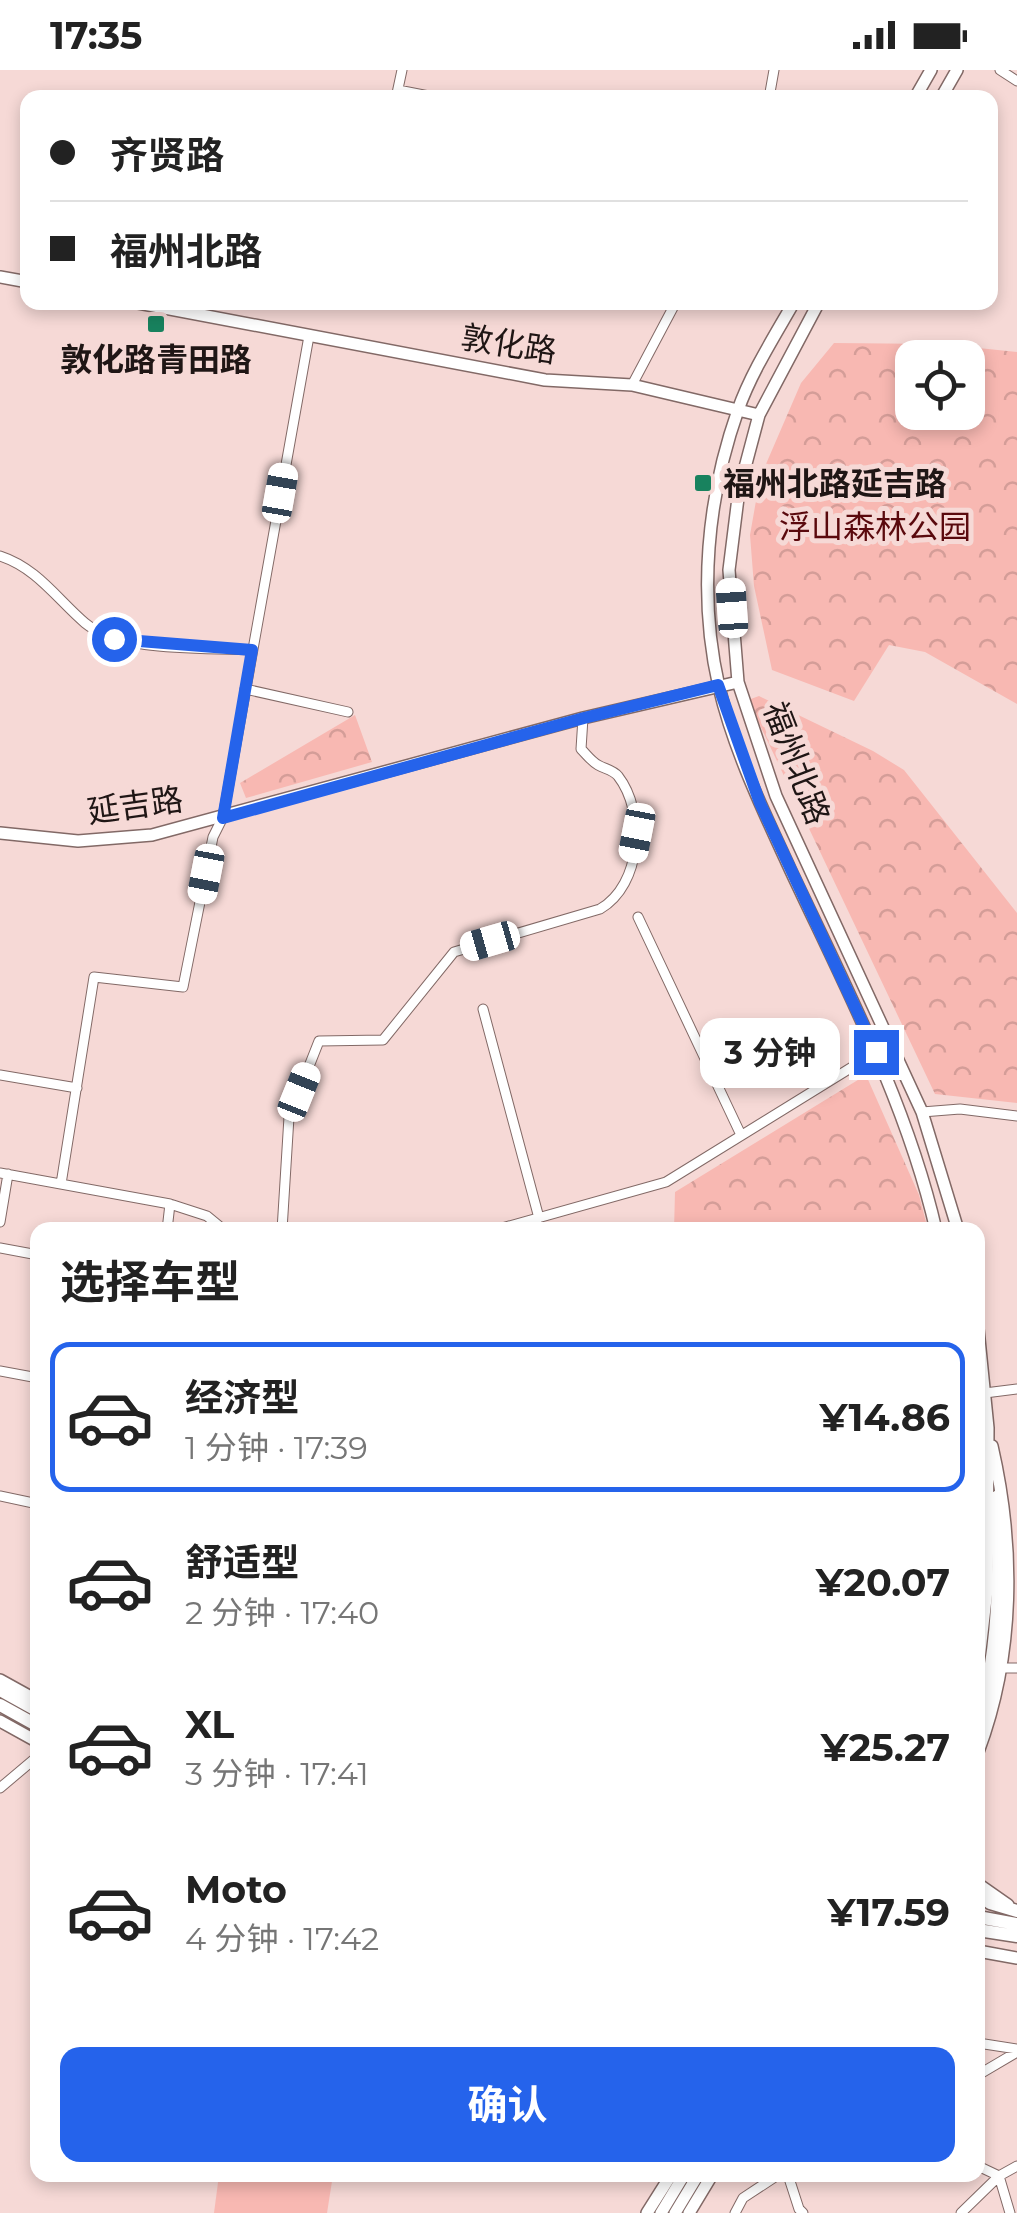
<!DOCTYPE html>
<html lang="zh">
<meta charset="utf-8">
<style>
:root{--surface:#fff;--page:#f2f2f2;--text:#222;--muted:#767676;--line:#e0e0e0;--accent:#2563eb}
body{margin:0;font-family:Montserrat,"Noto Sans SC",sans-serif;background:var(--page);color:var(--text);height:100vh;display:flex;flex-direction:column;font-size:38px;white-space:nowrap}
*{box-sizing:border-box;margin:0}
p{font-size:32px;color:var(--muted)}
.icon{flex:none;width:55px;height:55px;fill:none;stroke:currentColor;stroke-width:2;stroke-linecap:round;stroke-linejoin:round}
.map{position:relative;flex:1;overflow:hidden}
.side{position:absolute;left:30px;top:1152px;width:955px;height:960px;display:flex;flex-direction:column;background:var(--surface);border-radius:20px;box-shadow:0 5px 15px #0003}
.side>*{flex:none}
.banner{position:absolute;left:20px;top:20px;width:978px;height:220px;border-radius:20px;box-shadow:0 5px 15px #0003;display:grid;align-content:center;height:220px;padding:0 30px;background:var(--surface)}
.tools{position:absolute;left:895px;top:270px;display:grid;gap:20px}
.tools a{display:grid;place-items:center;width:90px;height:90px;border-radius:20px;background:var(--surface);box-shadow:0 5px 15px #0003;font-size:50px}
.end{position:absolute;width:45px;height:45px;margin:-22px;border:12px solid #2563eb;background:#fff;box-shadow:0 0 0 5px #fff}
.from{border-radius:50%}
.bubble{position:absolute;height:70px;border-radius:20px;background:var(--surface);box-shadow:0 5px 15px #0003;font-size:32px;font-weight:700;line-height:70px;text-align:center}
.car{position:absolute;width:30px;height:60px;margin:-30px -15px;border-radius:12px;box-shadow:0 0 8px 2px #0007;background:linear-gradient(#fff 24%,#345 0 40%,#fff 0 76%,#345 0 86%,#fff 0)}
.banner b{display:flex;align-items:center;gap:35px;height:95px;font-size:38px}
.banner b+b{border-top:2px solid var(--line)}
.banner i{width:25px;height:25px;background:var(--text)}
ul{padding:0;list-style:none}
li{display:flex;align-items:center;gap:30px;height:150px;margin:0 20px 15px;padding:0 10px;border:5px solid transparent;border-radius:20px}
li div{flex:1}
li b{display:block;font-size:38px}
li em{font-style:normal;font-weight:700}
li.on{border-color:var(--accent)}
li>.icon{width:90px;height:90px;stroke-width:1.5}
h2{padding:0 30px;font-size:45px;line-height:120px}
.action{display:flex;gap:20px;margin-top:auto;padding:20px 30px}
.action a{flex:1;height:115px;border-radius:20px;background:var(--accent);color:#fff;font-size:40px;font-weight:700;line-height:115px;text-align:center}
.status{display:flex;justify-content:space-between;align-items:center;height:70px;padding:0 50px;background:var(--surface);direction:ltr}
.status svg{height:28px;fill:currentColor}
.map>svg:first-child{display:block}
.green{fill:#f8b8b2}
.park{fill:url(#park-crowns);fill-rule:evenodd}
.lines{fill:none;stroke-linecap:round;stroke-linejoin:round}
.minor-casing{stroke:#826966;stroke-width:11}
.major-casing{stroke:#826966;stroke-width:14}
.highway-casing{stroke:#826966;stroke-width:15}
.minor{stroke:#fff;stroke-width:9}
.major{stroke:#fff;stroke-width:11}
.highway{stroke:#fff;stroke-width:12}
.route{stroke:#2563eb;stroke-width:12}
.poi-dot{fill:#18825e;stroke:#f6d9d6;stroke-width:4}
.labels{text-anchor:middle;dominant-baseline:central;stroke-width:10;stroke-linejoin:round;paint-order:stroke}
.street-label{font-size:32px;fill:#1f1615;stroke:#f6d9d6}
.poi-label{font-size:32px;font-weight:bold;fill:#1f1615;stroke:#f6d9d6}
.park-label{font-size:32px;fill:#5a090d;stroke:#f6d9d6}
</style>
<div class="status"><b>17:35</b><svg viewBox="0 0 49 12"><path d="M0 12V9h3v3zM5 12V6h3v6zM10 12V3h3v9zM15 12V0h3v12zM26 1h20v11H26zM47 4h2v5h-2z"/></svg></div>
<div class="map">
<svg width="1017" height="2143" viewBox="0 0 1017 2143">
<defs>
<pattern id="park-crowns" width="20" height="18" patternUnits="userSpaceOnUse" patternTransform="scale(2.5)"><rect width="20" height="18" fill="#f8b8b2"/><path d="M2 6a3 3 0 1 1 6 0M12 15a3 3 0 1 1 6 0" fill="none" stroke="#d49d98"/></pattern>
</defs>
<rect width="100%" height="100%" fill="#f6d9d6"/>
<path class="green" d="M 219,2105 L 333,2105 L 327,2143 L 214,2143 Z"/>
<path class="park" d="M 834,273 L 940,274 L 1017,282 L 1017,634 L 925,582 L 889,575 L 854,631 L 772,600 L 754,516 L 750,465 L 760,408 L 801,313 ZM 912,288 L 968,288 L 968,342 L 912,342 Z
M 759,626 L 873,681 L 904,700 L 1017,843 L 1017,1033 L 935,1024 L 748,630 Z
M 355,645 L 372,692 L 246,728 L 240,713 Z
M 866,1005 L 919,1125 L 928,1160 L 674,1160 L 675,1122 Z"/>
<g class="lines">
<defs>
<path id="minor" d="M 1000,0 L 1017,11
M 398,20 L 439,28
M 396,28 L 402,0
M 769,28 L 774,0
M 632,315 L 676,232
M 0,486 C 37,498 57,529 85,553 C 121,583 205,577 252,580
M 245,619 L 348,642
M 638,847 L 741,1065
M 483,939 L 539,1148
M 0,1005 L 77,1018
M 922,1042 L 960,1039 L 1017,1046
M 0,1103 L 170,1134 L 207,1146 L 224,1160
M 61,1114 L 94,907 L 183,917 L 213,767 L 223,747 L 309,266
M 0,1152 L 8,1104
M 570,1158 L 570,1160
M 167,1160 L 170,1134
M 282,1160 L 289,1047 L 319,971 L 383,970 L 454,882 L 600,839 C 642,815 646,742 618,706 C 613,700 605,699 598,695 C 591,691 587,685 581,679 L 583,648
M 495,1160 L 666,1112 L 891,973
M 0,1178 L 38,1185
M 0,1301 L 38,1308
M 985,1323 L 1017,1319
M 0,1426 L 38,1434
M 999,1598 L 1017,1598
M 0,1718 L 38,1686
M 978,1973 L 1017,1979
M 978,2005 L 1017,1982
M 978,2096 L 999,2106 L 1010,2143
M 788,2105 L 799,2139 L 803,2143
M 735,2143 L 743,2128 L 778,2105
M 961,2143 L 999,2106 L 1017,2096"/>
<path id="major" d="M 915,28 L 931,0
M 941,28 L 957,0
M 0,207 L 28,212
M 133,232 L 545,310 L 632,315 L 759,345
M 794,232 C 774,267 751,303 738,340 C 707,428 698,526 719,617 C 734,681 764,742 791,801 C 846,918 907,1034 936,1160
M 819,232 L 759,345 L 739,420 L 729,500 L 738,612 L 776,726 L 922,1042 L 958,1160
M 0,763 L 78,771 L 152,765 L 583,648 L 738,612
M 978,1259 L 988,1358 L 987,1520 L 978,1598
M 997,1426 L 998,1482
M 0,1610 L 38,1631
M 0,1651 L 38,1672
M 978,1682 C 1015,1584 1015,1476 992,1376
M 978,1814 L 1008,1835
M 978,1881 L 1017,1888
M 647,2143 L 671,2105
M 661,2143 L 684,2105
M 675,2143 L 698,2105
M 689,2143 L 712,2105"/>
<path id="highway" d="M 0,1620 L 38,1641
M 0,1635 L 38,1656
M 978,1651 C 995,1596 999,1538 998,1482
M 978,1824 L 990,1833 L 1017,1841
M 978,1847 L 1017,1854
M 978,1860 L 1017,1866"/>
</defs>
<use href="#minor" class="minor-casing"/>
<use href="#major" class="major-casing"/>
<use href="#highway" class="highway-casing"/>
<use href="#minor" class="minor"/>
<use href="#major" class="major"/>
<use href="#highway" class="highway"/>
</g>
<g class="lines">
<path class="route" d="M 114,569 L 252,580 L 223,748 L 584,648 L 718,615 L 760,733 L 876,982"/>
</g>
<g class="poi-dot">
<rect x="146" y="244" width="20" height="20" rx="5"/>
<rect x="693" y="403" width="20" height="20" rx="5"/>
</g>
<g class="labels">
<g class="street-label">
<text transform="translate(509 274) rotate(9)">敦化路</text>
<text transform="translate(797 693) rotate(69)">福州北路</text>
<text transform="translate(135 735) rotate(-8)">延吉路</text>
</g>
<g class="poi-label">
<text x="156" y="289">敦化路青田路</text>
<text x="723" y="413" text-anchor="start">福州北路延吉路</text>
</g>
<g class="park-label">
<text x="875" y="456">浮山森林公园</text>
</g>
</g>
</svg>
<div class="tools">
<a><svg class="icon" aria-label="locate" viewBox="0 0 24 24"><circle cx="12" cy="12" r="6"/><path d="M12 2v4M12 18v4M2 12h4M18 12h4"/></svg></a>
</div>
<i class="end from" style="left:114px;top:569px"></i>
<i class="end" style="left:876px;top:982px"></i>
<div class="bubble" style="left:700px;top:948px;width:140px">3 分钟</div>
<i class="car" style="left:280px;top:423px;rotate:10deg"></i>
<i class="car" style="left:732px;top:538px;rotate:356deg"></i>
<i class="car" style="left:637px;top:763px;rotate:191deg"></i>
<i class="car" style="left:206px;top:804px;rotate:191deg"></i>
<i class="car" style="left:490px;top:871px;rotate:254deg"></i>
<i class="car" style="left:299px;top:1022px;rotate:22deg"></i>
<div class="banner">
<b><i class="from"></i>齐贤路</b>
<b><i></i>福州北路</b>
</div>
<section class="side">
<h2>选择车型</h2>
<ul>
<li class="on"><svg class="icon" aria-label="car" viewBox="0 0 24 24"><path d="M5 17H2v-5l4-1 3-4h7l3 4 3 1v5h-3M9 17h6M6 11h13"/><circle cx="7" cy="17" r="2"/><circle cx="17" cy="17" r="2"/></svg><div><b>经济型</b><p>1 分钟 · 17:39</p></div><em>¥14.86</em></li>
<li><svg class="icon" aria-label="car" viewBox="0 0 24 24"><path d="M5 17H2v-5l4-1 3-4h7l3 4 3 1v5h-3M9 17h6M6 11h13"/><circle cx="7" cy="17" r="2"/><circle cx="17" cy="17" r="2"/></svg><div><b>舒适型</b><p>2 分钟 · 17:40</p></div><em>¥20.07</em></li>
<li><svg class="icon" aria-label="car" viewBox="0 0 24 24"><path d="M5 17H2v-5l4-1 3-4h7l3 4 3 1v5h-3M9 17h6M6 11h13"/><circle cx="7" cy="17" r="2"/><circle cx="17" cy="17" r="2"/></svg><div><b>XL</b><p>3 分钟 · 17:41</p></div><em>¥25.27</em></li>
<li><svg class="icon" aria-label="car" viewBox="0 0 24 24"><path d="M5 17H2v-5l4-1 3-4h7l3 4 3 1v5h-3M9 17h6M6 11h13"/><circle cx="7" cy="17" r="2"/><circle cx="17" cy="17" r="2"/></svg><div><b>Moto</b><p>4 分钟 · 17:42</p></div><em>¥17.59</em></li>
</ul>
<div class="action"><a>确认</a></div>
</section>
</div>
